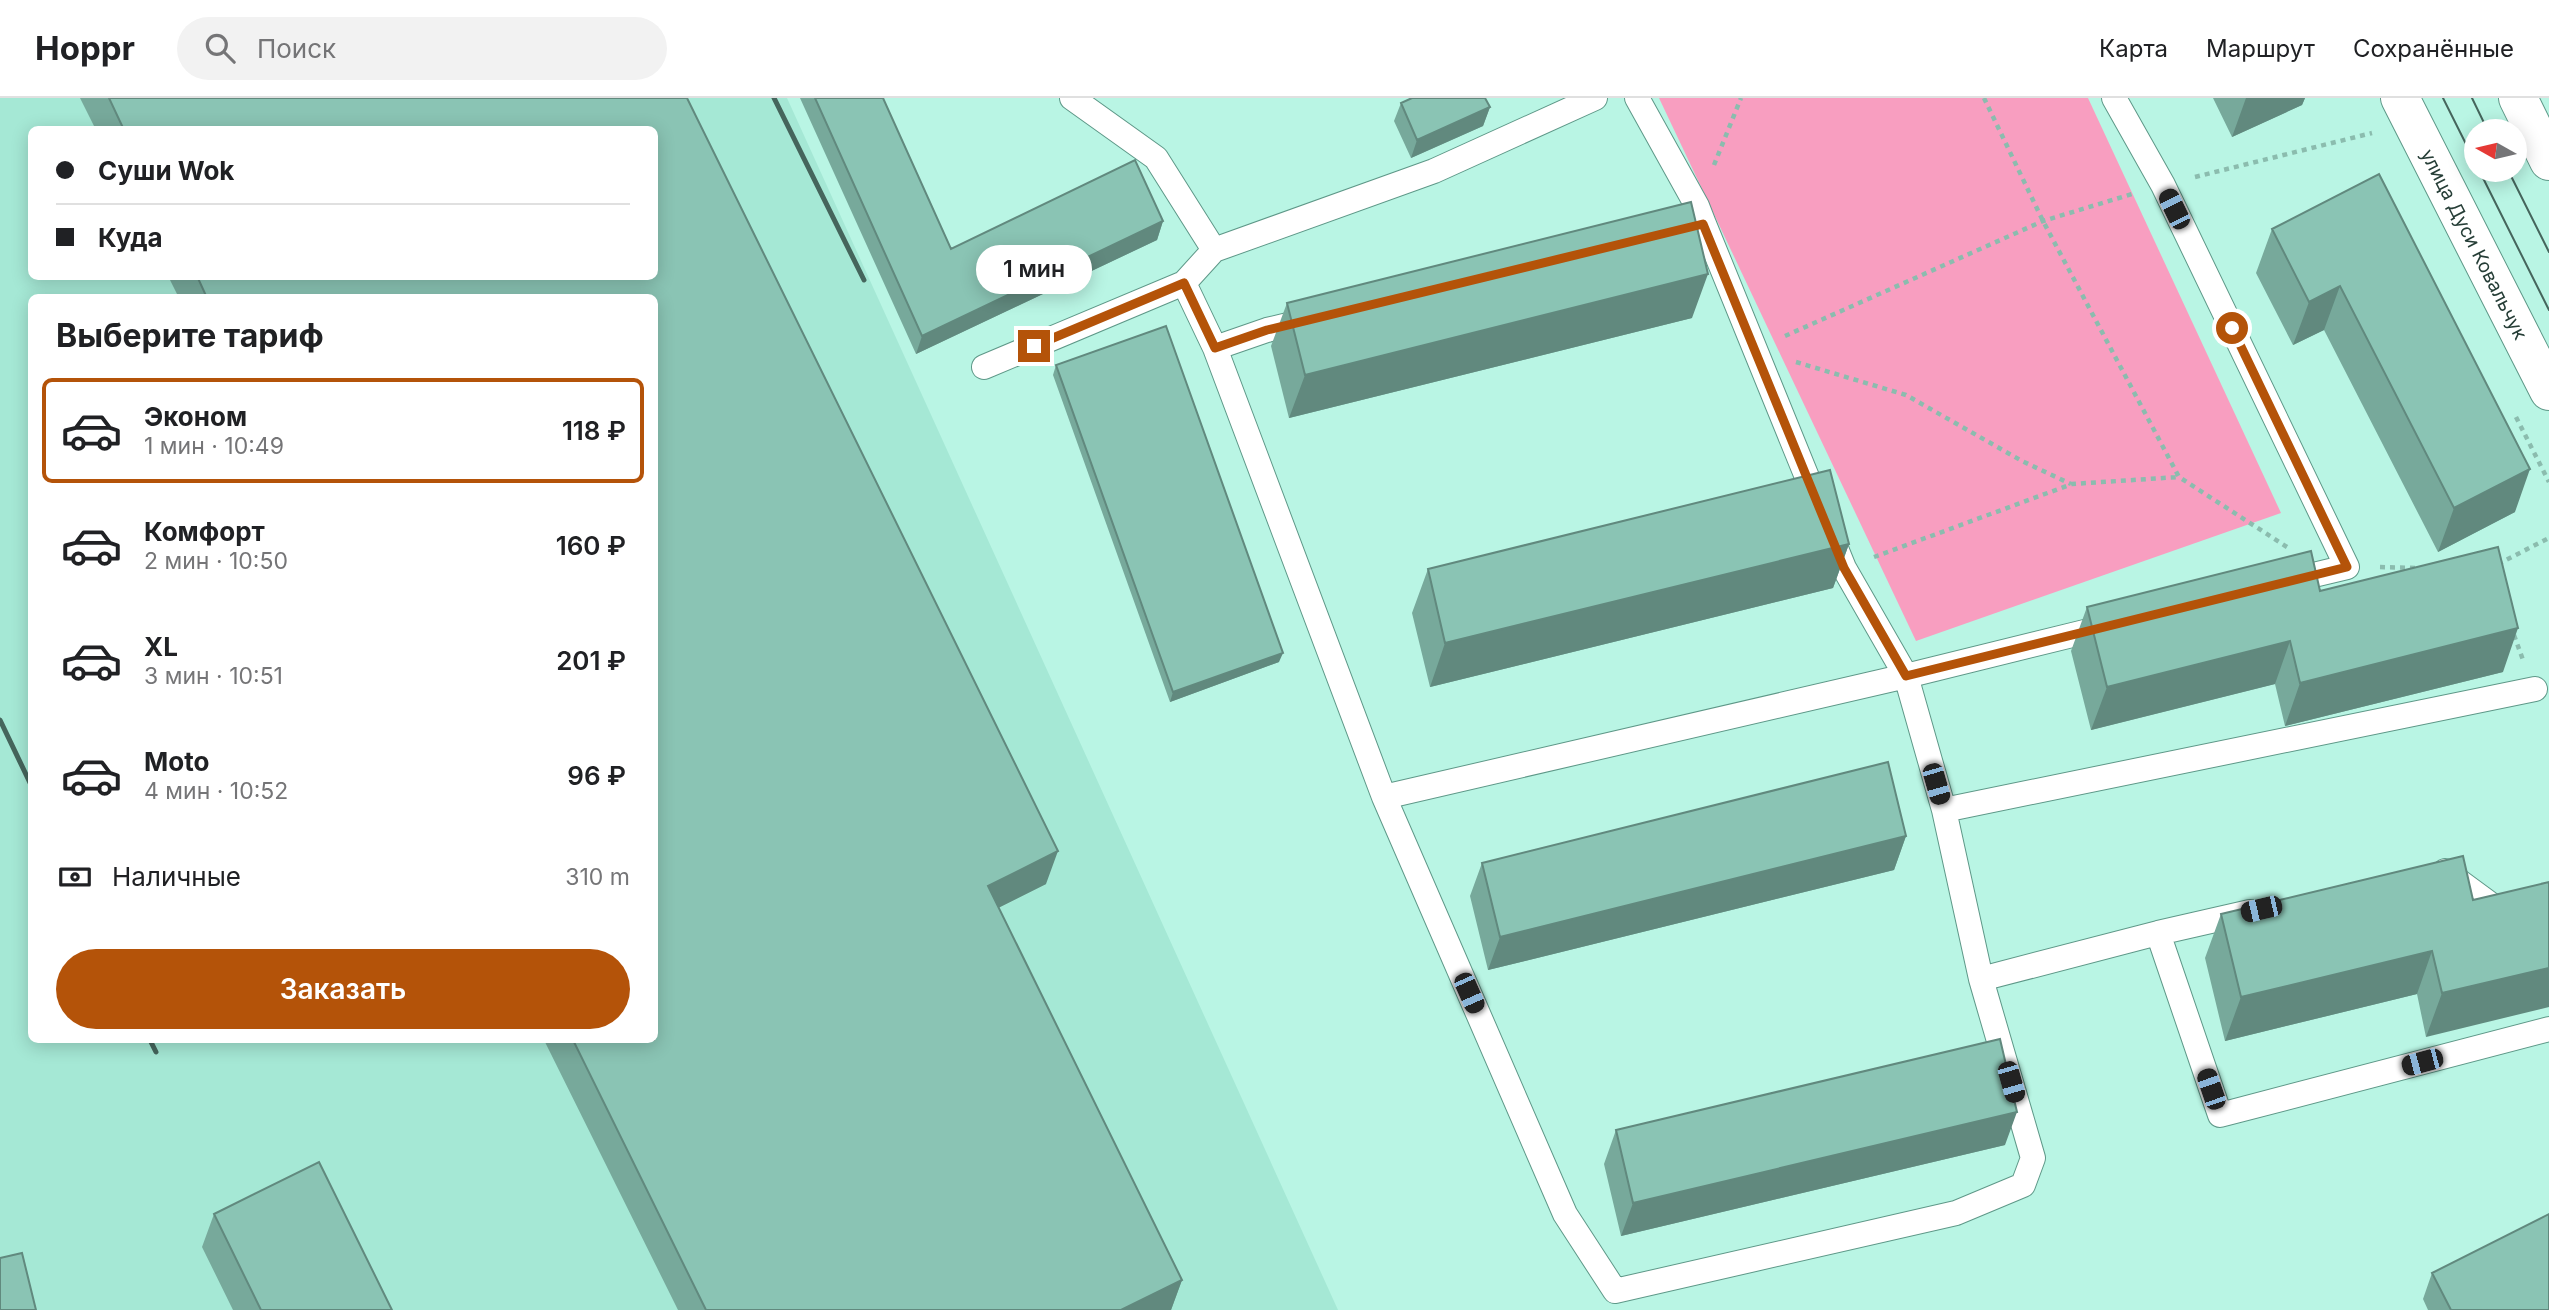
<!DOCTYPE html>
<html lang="ru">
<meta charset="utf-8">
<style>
:root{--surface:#fff;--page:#f2f2f2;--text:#202124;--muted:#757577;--line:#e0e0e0;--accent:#b45309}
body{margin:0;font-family:Inter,sans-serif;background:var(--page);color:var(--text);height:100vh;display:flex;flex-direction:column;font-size:26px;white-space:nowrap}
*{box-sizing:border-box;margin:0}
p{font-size:23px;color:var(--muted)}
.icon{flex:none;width:38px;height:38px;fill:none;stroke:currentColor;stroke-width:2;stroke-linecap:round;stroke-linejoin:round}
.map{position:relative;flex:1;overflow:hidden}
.side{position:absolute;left:28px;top:196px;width:630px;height:749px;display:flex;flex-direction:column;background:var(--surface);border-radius:10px;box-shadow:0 4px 18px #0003}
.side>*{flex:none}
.banner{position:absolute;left:28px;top:28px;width:630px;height:154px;border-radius:10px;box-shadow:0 4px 18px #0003;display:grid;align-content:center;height:154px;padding:0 28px;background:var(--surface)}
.needle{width:46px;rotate:278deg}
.fabs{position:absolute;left:2464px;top:21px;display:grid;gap:14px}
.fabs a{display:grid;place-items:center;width:63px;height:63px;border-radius:50%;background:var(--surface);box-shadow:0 4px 18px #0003;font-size:35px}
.end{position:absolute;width:32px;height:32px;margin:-16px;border:9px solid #b45309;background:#fff;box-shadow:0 0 0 4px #fff}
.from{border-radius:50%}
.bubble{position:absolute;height:49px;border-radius:24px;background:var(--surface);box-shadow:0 4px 18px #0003;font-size:23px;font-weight:600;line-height:49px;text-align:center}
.car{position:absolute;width:21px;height:42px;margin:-21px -10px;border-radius:9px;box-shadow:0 0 5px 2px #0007;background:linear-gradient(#222 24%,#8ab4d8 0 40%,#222 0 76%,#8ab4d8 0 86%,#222 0)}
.banner b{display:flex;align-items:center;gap:24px;height:66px;font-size:26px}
.banner b+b{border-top:2px solid var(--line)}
.banner i{width:18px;height:18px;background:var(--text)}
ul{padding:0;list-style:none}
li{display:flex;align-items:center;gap:21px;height:105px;margin:0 14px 10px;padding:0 14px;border:4px solid transparent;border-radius:10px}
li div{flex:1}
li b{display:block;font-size:26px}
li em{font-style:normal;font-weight:600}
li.active{border-color:var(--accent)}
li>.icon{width:63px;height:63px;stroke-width:1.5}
h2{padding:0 28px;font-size:32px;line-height:84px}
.pay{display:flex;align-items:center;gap:18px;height:77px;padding:0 28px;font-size:26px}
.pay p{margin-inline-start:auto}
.primary-button{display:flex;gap:14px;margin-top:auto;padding:14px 28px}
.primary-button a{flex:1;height:80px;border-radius:42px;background:var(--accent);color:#fff;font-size:28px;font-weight:600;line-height:80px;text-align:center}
header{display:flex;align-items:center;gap:42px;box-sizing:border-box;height:98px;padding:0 35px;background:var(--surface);border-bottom:2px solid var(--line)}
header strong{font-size:33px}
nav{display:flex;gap:38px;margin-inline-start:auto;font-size:24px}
.search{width:490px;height:63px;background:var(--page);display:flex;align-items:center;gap:18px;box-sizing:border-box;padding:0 24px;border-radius:38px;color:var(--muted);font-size:26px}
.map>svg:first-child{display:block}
.built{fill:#a5e8d5;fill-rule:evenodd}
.green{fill:#f89ec0}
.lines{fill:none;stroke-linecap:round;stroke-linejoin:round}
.service-casing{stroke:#5e9888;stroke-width:26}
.primary-casing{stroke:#5e9888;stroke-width:40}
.path{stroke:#8bbcae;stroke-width:4.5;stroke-dasharray:5 5;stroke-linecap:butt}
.service{stroke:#fff;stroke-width:24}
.primary{stroke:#fff;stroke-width:38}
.tram{stroke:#45655c;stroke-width:2}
.rail{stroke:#45655c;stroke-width:5}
.wall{fill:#77a99b}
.shaded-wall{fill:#61897e}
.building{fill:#8ac4b4;stroke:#61897e;stroke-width:2}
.route{stroke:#b45309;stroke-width:9}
.labels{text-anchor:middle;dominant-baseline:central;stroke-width:5;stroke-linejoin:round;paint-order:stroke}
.street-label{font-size:19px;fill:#263e37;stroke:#fff}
</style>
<header>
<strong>Hoppr</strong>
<div class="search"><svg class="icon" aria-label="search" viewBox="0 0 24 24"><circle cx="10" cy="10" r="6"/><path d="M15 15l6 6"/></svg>Поиск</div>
<nav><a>Карта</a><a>Маршрут</a><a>Сохранённые</a></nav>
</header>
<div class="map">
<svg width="2549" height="1212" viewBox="0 0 2549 1212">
<rect width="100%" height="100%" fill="#b9f5e4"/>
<path class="built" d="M 0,0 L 787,0 L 1338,1212 L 0,1212 ZM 32,32 L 654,32 L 654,178 L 32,178 ZM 32,200 L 654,200 L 654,942 L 32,942 Z"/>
<path class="green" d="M 1659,0 L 2088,0 L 2281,415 L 1916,543 Z"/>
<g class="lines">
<defs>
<path id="service" d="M 1072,0 L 1156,60 L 1214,152 L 1434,73 L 1595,0
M 1637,0 L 1697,108 L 1704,126 L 1687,130
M 2114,0 L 2163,87 L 2347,469 L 2284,484
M 1704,126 L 1844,470 L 1906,578 L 1944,712 L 2535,591
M 1214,152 L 1184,185 L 1215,250 L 1384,699 L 1565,1116 L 1615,1193 L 1956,1115 L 2023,1087 L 2033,1060 L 1981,881 L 1944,712
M 1215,250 L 1267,232 L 1309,222
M 984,269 L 1184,185
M 1384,699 L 1906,578 L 2109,528
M 2445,773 L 2498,812 L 2549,802
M 2158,835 L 2220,1017 L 2549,931
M 1981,881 L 2158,835 L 2250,814"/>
<g id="primary">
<path id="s1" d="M 2400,0 L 2549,293"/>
<path d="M 2518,0 L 2549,63"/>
</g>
</defs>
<use href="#service" class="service-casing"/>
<use href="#primary" class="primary-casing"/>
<path class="path" d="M 1984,0 L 2043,123 L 2179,379 L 2287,449
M 1714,67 L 1741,0
M 2195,79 L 2372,35
M 1785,238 L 2043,123 L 2132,96
M 1796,264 L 1906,297 L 2022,363 L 2071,386
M 2516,319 L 2549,384
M 1874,459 L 2072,386 L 2179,379
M 2498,466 L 2549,440
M 2380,469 L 2417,470
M 2514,537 L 2523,562"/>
<use href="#service" class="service"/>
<use href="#primary" class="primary"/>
<path class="tram" d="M 2443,0 L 2476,66
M 2472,0 L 2488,33
M 2479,72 L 2549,212
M 2508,72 L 2549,154"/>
<path class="rail" d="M 774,0 L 864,182
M 0,622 L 32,689
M 150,942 L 156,954"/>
</g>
<path class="wall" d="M 80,0 L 687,0 L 1046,786 L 998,810 L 1182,1182 L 1171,1212 L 678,1212 L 544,942 L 654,942 L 654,200 L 179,200 L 168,178 L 654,178 L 654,32 L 96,32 Z
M 800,0 L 883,0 L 951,151 L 1163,123 L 1157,142 L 916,256 Z
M 2213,0 L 2305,0 L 2302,7 L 2232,39 Z
M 1401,5 L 1490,9 L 1483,28 L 1411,60 L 1394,23 Z
M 2379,76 L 2515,414 L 2438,454 L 2324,232 L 2293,247 L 2256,175 L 2272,131 Z
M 1287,205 L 1692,220 L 1289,320 L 1271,248 Z
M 1056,267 L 1279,564 L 1170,604 L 1053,277 Z
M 1849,446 L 1833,490 L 1430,589 L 1412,515 L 1428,471 Z
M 2320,493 L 2503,574 L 2285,628 L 2275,586 L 2091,632 L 2071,553 L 2087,509 Z
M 1906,738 L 1894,772 L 1488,872 L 1470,798 L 1482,765 Z
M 2549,784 L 2426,939 L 2417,896 L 2225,943 L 2205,860 L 2221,816 L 2473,802 Z
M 1616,1032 L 2005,1047 L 1621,1138 L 1604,1066 Z
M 214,1116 L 392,1212 L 233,1212 L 202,1149 Z
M 2432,1175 L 2549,1212 L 2428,1212 L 2423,1201 Z"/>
<path class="shaded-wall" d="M 2246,0 L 2305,0 L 2302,7 L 2232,39 Z
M 1490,9 L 1483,28 L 1411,60 L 1417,42 Z
M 1163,123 L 1157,142 L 916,256 L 922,238 Z
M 1708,176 L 1692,220 L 1289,320 L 1305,277 Z
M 2340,188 L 2324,232 L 2293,247 L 2309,204 Z
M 2530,371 L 2515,414 L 2438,454 L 2454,410 Z
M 1849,446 L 1833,490 L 1430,589 L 1445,545 Z
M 2518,530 L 2503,574 L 2285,628 L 2300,585 Z
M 2290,543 L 2275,586 L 2091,632 L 2107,589 Z
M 1283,555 L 1279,564 L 1170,604 L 1173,594 Z
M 1906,738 L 1894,772 L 1488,872 L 1500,839 Z
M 1058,753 L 1046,786 L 976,821 L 988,788 Z
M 2432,853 L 2417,896 L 2225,943 L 2241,899 Z
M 2549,870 L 2549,909 L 2426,939 L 2442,895 Z
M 2017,1014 L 2005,1047 L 1621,1138 L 1633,1105 Z
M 1182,1182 L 1171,1212 L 1121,1212 Z"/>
<path class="building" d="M 109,0 L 687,0 L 1058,753 L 988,788 L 1182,1182 L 1121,1212 L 706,1212 L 573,942 L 654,942 L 654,200 L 207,200 L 197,178 L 654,178 L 654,32 L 124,32 Z
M 815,0 L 883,0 L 951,151 L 1135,62 L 1163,123 L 922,238 Z
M 1412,0 L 1485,0 L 1490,9 L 1417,42 L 1401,5 Z
M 2379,76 L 2530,371 L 2454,410 L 2340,188 L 2309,204 L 2272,131 Z
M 1691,104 L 1708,176 L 1305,277 L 1287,205 Z
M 1166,228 L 1283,555 L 1173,594 L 1056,267 Z
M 1830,372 L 1849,446 L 1445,545 L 1428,471 Z
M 2498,449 L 2518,530 L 2300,585 L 2290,543 L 2107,589 L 2087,509 L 2311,453 L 2320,493 Z
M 1888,664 L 1906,738 L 1500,839 L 1482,765 Z
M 2463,758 L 2473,802 L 2549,784 L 2549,870 L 2442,895 L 2432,853 L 2241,899 L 2221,816 Z
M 2000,941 L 2017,1014 L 1633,1105 L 1616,1032 Z
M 319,1064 L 392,1212 L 261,1212 L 214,1116 Z
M 2549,1116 L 2549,1212 L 2451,1212 L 2432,1175 Z
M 22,1155 L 36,1212 L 0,1212 L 0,1160 Z"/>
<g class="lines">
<path class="route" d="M 1034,248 L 1184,185 L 1215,250 L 1267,232 L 1703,126 L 1844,470 L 1906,578 L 2347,469 L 2232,230"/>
</g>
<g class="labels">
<g class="street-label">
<text stroke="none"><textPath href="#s1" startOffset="164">улица Дуси Ковальчук</textPath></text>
</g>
</g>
</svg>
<div class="fabs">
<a><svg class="needle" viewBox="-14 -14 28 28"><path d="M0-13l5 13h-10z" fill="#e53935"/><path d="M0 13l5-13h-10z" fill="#757577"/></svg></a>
</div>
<i class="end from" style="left:2232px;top:230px"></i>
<i class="end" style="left:1034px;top:248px"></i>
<div class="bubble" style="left:976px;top:147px;width:116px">1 мин</div>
<i class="car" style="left:2174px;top:111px;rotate:334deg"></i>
<i class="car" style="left:1936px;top:686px;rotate:164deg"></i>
<i class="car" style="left:2261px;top:811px;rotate:257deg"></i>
<i class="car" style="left:1469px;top:895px;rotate:156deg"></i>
<i class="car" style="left:2422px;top:964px;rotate:255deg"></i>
<i class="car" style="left:2011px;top:984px;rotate:164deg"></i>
<i class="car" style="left:2211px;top:991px;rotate:341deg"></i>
<div class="banner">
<b><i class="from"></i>Суши Wok</b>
<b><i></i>Куда</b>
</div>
<section class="side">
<h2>Выберите тариф</h2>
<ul>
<li class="active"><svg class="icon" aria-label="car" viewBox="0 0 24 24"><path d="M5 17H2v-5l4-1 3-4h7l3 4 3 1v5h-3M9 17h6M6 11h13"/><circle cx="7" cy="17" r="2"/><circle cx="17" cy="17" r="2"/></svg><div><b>Эконом</b><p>1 мин · 10:49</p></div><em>118 ₽</em></li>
<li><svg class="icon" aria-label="car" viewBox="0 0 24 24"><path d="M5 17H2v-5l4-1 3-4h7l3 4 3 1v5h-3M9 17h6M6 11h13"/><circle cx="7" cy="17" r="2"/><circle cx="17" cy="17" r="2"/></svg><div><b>Комфорт</b><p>2 мин · 10:50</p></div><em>160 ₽</em></li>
<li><svg class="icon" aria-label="car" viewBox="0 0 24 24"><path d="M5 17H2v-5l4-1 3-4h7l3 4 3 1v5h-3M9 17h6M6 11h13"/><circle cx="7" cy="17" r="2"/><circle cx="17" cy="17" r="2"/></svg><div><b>XL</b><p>3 мин · 10:51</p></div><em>201 ₽</em></li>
<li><svg class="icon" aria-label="car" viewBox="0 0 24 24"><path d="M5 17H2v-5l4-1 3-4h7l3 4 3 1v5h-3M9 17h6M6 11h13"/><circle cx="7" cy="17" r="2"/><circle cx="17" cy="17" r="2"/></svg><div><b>Moto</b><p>4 мин · 10:52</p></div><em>96 ₽</em></li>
</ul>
<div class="pay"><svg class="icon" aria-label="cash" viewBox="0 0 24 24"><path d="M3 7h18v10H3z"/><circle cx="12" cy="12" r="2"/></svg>Наличные<p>310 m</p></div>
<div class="primary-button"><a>Заказать</a></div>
</section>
</div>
